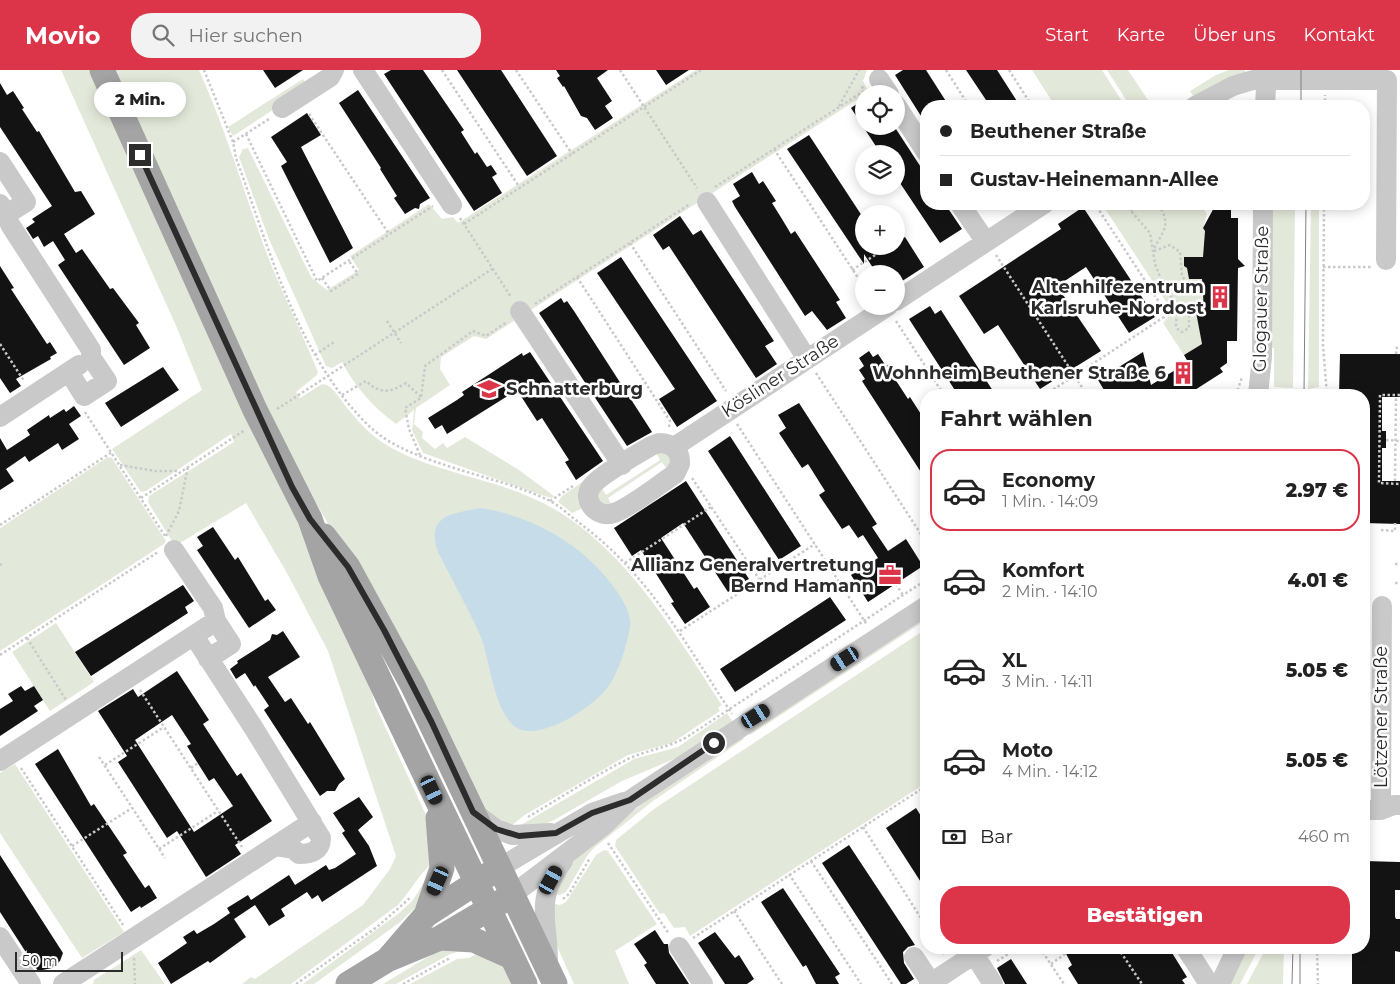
<!DOCTYPE html>
<html lang="de">
<meta charset="utf-8">
<style>
:root{--surface:#fff;--page:#f2f2f2;--text:#222;--muted:#767676;--line:#e0e0e0;--accent:#dc354a}
body{margin:0;font-family:Montserrat,sans-serif;background:var(--page);color:var(--text);height:100vh;display:flex;flex-direction:column;font-size:19px;white-space:nowrap}
*{box-sizing:border-box;margin:0}
p{font-size:16px;color:var(--muted)}
.icon{flex:none;width:28px;height:28px;fill:none;stroke:currentColor;stroke-width:2;stroke-linecap:round;stroke-linejoin:round}
.map{position:relative;flex:1;overflow:hidden}
.drawer{position:absolute;left:920px;top:319px;width:450px;height:565px;display:flex;flex-direction:column;background:var(--surface);border-radius:20px;box-shadow:0 2px 12px #0003}
.drawer>*{flex:none}
.hud{position:absolute;left:920px;top:30px;width:450px;height:110px;border-radius:20px;box-shadow:0 2px 12px #0003;display:grid;align-content:center;height:110px;padding:0 20px;background:var(--surface)}
.buttons{position:absolute;left:855px;top:15px;display:grid;gap:10px}
.buttons a{display:grid;place-items:center;width:50px;height:50px;border-radius:50%;background:var(--surface);box-shadow:0 2px 12px #0003;font-size:25px}
.scale{position:absolute;left:15px;bottom:12px;width:108px;box-sizing:border-box;padding-left:5px;border:2px solid #2c2c2c;border-top:0;font-size:14px;line-height:18px;white-space:nowrap;color:#2c2c2c;-webkit-text-stroke:4px #fff;paint-order:stroke}
.end{position:absolute;width:22px;height:22px;margin:-11px;border:6px solid #2c2c2c;background:#fff;box-shadow:0 0 0 2px #fff}
.from{border-radius:50%}
.bubble{position:absolute;height:35px;border-radius:18px;background:var(--surface);box-shadow:0 2px 12px #0003;font-size:16px;font-weight:800;line-height:35px;text-align:center}
.car{position:absolute;width:15px;height:30px;margin:-15px -8px;border-radius:6px;box-shadow:0 0 4px 1px #0007;background:linear-gradient(#222 24%,#8ab4d8 0 40%,#222 0 76%,#8ab4d8 0 86%,#222 0)}
.hud b{display:flex;align-items:center;gap:18px;height:48px;font-size:19px}
.hud b+b{border-top:1px solid var(--line)}
.hud i{width:12px;height:12px;background:var(--text)}
ul{padding:0;list-style:none}
li{display:flex;align-items:center;gap:15px;height:82px;margin:0 10px 8px;padding:0 10px;border:2px solid transparent;border-radius:20px}
li div{flex:1}
li b{display:block;font-size:19px}
li em{font-style:normal;font-weight:800}
li.on{border-color:var(--accent)}
li>.icon{width:45px;height:45px;stroke-width:1.5}
h2{padding:0 20px;font-size:22px;line-height:60px}
.pay{display:flex;align-items:center;gap:12px;height:55px;padding:0 20px;font-size:19px}
.pay p{margin-inline-start:auto}
.action{display:flex;gap:10px;margin-top:auto;padding:10px 20px}
.action a{flex:1;height:58px;border-radius:20px;background:var(--accent);color:#fff;font-size:20px;font-weight:800;line-height:58px;text-align:center}
header{display:flex;align-items:center;gap:30px;box-sizing:border-box;height:70px;padding:0 25px;background:var(--accent);color:#fff}
header strong{font-size:24px}
nav{display:flex;gap:28px;margin-inline-start:auto;font-size:18px}
.search{width:350px;height:45px;background:var(--page);display:flex;align-items:center;gap:12px;box-sizing:border-box;padding:0 18px;border-radius:20px;color:var(--muted);font-size:19px}
.map>svg:first-child{display:block}
.green{fill:#e3e9da}
.water{fill:#c6dde9}
.building{fill:#131313;fill-rule:evenodd}
.lines{fill:none;stroke-linecap:round;stroke-linejoin:round}
.path{stroke:#c9c9c9;stroke-width:2.5;stroke-dasharray:2.5 2.5;stroke-linecap:butt}
.minor{stroke:#c9c9c9;stroke-width:20}
.major{stroke:#a4a4a4;stroke-width:25}
.tram{stroke:#818181;stroke-width:1}
.route{stroke:#2c2c2c;stroke-width:6}
.labels{text-anchor:middle;dominant-baseline:central;stroke-width:5;stroke-linejoin:round;paint-order:stroke}
.poi-label{font-size:18px;font-weight:bold;fill:#2c2c2c;stroke:#fff;text-anchor:end}
.street-label{font-size:18px;fill:#2c2c2c;stroke:#fff}
</style>
<header>
<strong>Movio</strong>
<div class="search"><svg class="icon" aria-label="search" viewBox="0 0 24 24"><circle cx="10" cy="10" r="6"/><path d="M15 15l6 6"/></svg>Hier suchen</div>
<nav><a>Start</a><a>Karte</a><a>Über uns</a><a>Kontakt</a></nav>
</header>
<div class="map">
<svg width="1400" height="914" viewBox="0 0 1400 914">
<rect width="100%" height="100%" fill="#fff"/>
<path class="green" d="M 61,0 L 93,0 L 368,608 L 375,635 L 426,745 L 433,767 L 430,796 C 424,798 406,827 398,835 L 291,914 L 242,914 L 251,907 L 255,909 L 363,835 L 390,799 L 396,786 L 328,581 L 287,503 L 246,433 L 175,476 L 148,432 L 149,426 L 234,372 L 231,364 L 146,421 L 141,422 L 112,379 L 202,320 L 177,258 Z
M 112,0 L 199,0 C 225,58 243,119 265,179 C 281,221 301,260 318,302 L 317,305 L 296,322 L 300,328 L 322,314 L 327,315 C 335,320 341,330 347,338 C 359,352 371,366 388,376 C 432,401 484,407 530,427 C 618,464 672,559 722,635 L 718,638 L 720,641 L 672,673 L 628,685 L 523,746 L 509,758 L 486,741 L 339,472 L 287,384 Z
M 696,0 L 867,0 L 863,11 L 869,22 L 486,269 L 474,266 L 441,287 L 440,299 L 450,315 L 416,338 L 414,354 L 423,362 L 422,368 L 435,379 L 443,373 L 447,378 L 465,367 L 519,400 L 554,426 L 552,428 L 544,426 L 423,383 L 412,360 L 414,340 L 396,354 C 372,336 356,318 342,292 L 332,298 L 326,296 L 269,169 L 239,87 L 243,79 L 248,78 L 306,197 L 312,208 L 327,220 L 359,200 L 350,186 L 429,134 L 442,149 L 453,147 L 458,153 Z
M 1032,0 L 1102,0 L 1125,36 L 1055,36 Z
M 1107,0 L 1128,0 L 1152,36 L 1130,36 Z
M 1229,0 L 1245,0 L 1246,4 L 1195,29 L 1190,21 L 1216,5 Z
M 303,9 L 308,17 L 233,66 L 228,57 Z
M 1102,134 L 1176,134 L 1178,140 L 1204,140 L 1207,144 L 1203,158 L 1205,161 L 1203,187 L 1185,187 L 1184,196 L 1187,198 L 1189,209 L 1202,209 L 1204,240 L 1196,242 L 1202,274 L 1184,285 L 1163,253 L 1172,243 L 1170,238 Z
M 1271,134 L 1295,134 L 1293,318 L 1274,317 L 1274,278 L 1269,278 Z
M 1311,134 L 1319,134 L 1319,317 L 1308,319 Z
M 657,380 L 673,387 L 668,401 L 662,392 L 608,428 L 613,437 L 600,436 L 596,422 L 601,417 L 606,425 L 660,390 L 655,381 Z
M 108,387 L 112,388 L 166,471 L 164,474 L 0,581 L 0,458 Z
M 591,406 L 583,438 L 572,443 L 558,432 L 562,426 Z
M 926,545 L 926,550 L 750,665 L 746,659 Z
M 56,553 L 94,612 L 50,641 L 12,582 Z
M 926,559 L 926,713 L 690,866 L 685,857 L 674,858 L 664,843 L 660,844 L 615,776 L 616,770 L 654,739 Z
M 727,643 L 734,654 L 679,687 L 622,711 L 554,750 L 538,757 L 519,756 L 634,689 L 678,677 Z
M 740,663 L 744,669 L 653,731 L 594,778 L 587,786 L 566,822 L 560,825 L 553,824 L 565,799 L 589,775 L 650,728 Z
M 15,694 L 124,862 L 82,888 L 0,763 L 0,703 Z
M 604,780 L 608,781 L 657,854 L 615,881 L 629,914 L 574,914 L 552,865 L 551,833 L 560,835 L 566,832 L 596,785 Z
M 426,809 L 420,833 L 399,853 L 314,914 L 303,914 L 399,843 L 413,830 Z
M 450,876 L 465,880 L 450,884 L 396,914 L 383,914 L 436,882 Z
M 1244,878 L 1259,878 L 1240,914 L 1228,914 Z
M 1266,878 L 1284,878 L 1283,914 L 1247,914 Z
M 141,880 L 165,914 L 93,914 L 94,910 Z
M 476,884 L 500,889 L 516,914 L 410,914 L 457,889 L 469,888 Z"/>
<path class="water" d="M 480,438 C 535,446 590,478 620,526 C 625,534 632,547 630,557 C 627,575 619,602 608,617 C 595,636 537,675 514,656 C 493,638 490,589 480,565 C 467,536 451,508 437,480 C 427,445 451,444 480,438 Z"/>
<path class="building" d="M 263,0 L 303,0 L 275,18 Z
M 391,0 L 423,0 L 464,60 L 461,62 L 475,84 L 477,82 L 487,97 L 491,95 L 497,104 L 492,107 L 502,123 L 474,141 L 384,4 Z
M 457,0 L 501,0 L 557,86 L 527,106 Z
M 556,0 L 608,0 L 597,8 L 612,31 L 605,36 L 613,48 L 595,60 L 587,48 L 581,46 L 564,16 L 563,17 L 557,8 L 560,6 Z
M 656,0 L 689,0 L 666,15 Z
M 903,0 L 926,0 L 949,36 L 926,36 L 926,54 L 895,5 Z
M 966,0 L 997,0 L 1020,36 L 990,36 Z
M 0,13 L 7,25 L 13,21 L 24,38 L 22,39 L 37,62 L 39,61 L 75,122 L 81,121 L 95,144 L 64,164 L 76,183 L 82,179 L 110,219 L 113,218 L 139,253 L 136,255 L 150,278 L 124,295 L 58,195 L 65,190 L 53,171 L 44,177 L 38,166 L 33,169 L 26,158 L 35,152 L 32,149 L 52,136 L 0,57 Z
M 358,20 L 430,128 L 420,134 L 419,139 L 415,138 L 405,144 L 394,128 L 397,126 L 380,99 L 381,98 L 339,33 Z
M 864,29 L 864,56 L 894,56 L 926,105 L 926,134 L 945,134 L 962,159 L 940,173 L 896,107 L 896,84 L 881,84 L 851,38 Z
M 307,43 L 321,65 L 301,77 L 353,178 L 330,193 L 281,96 L 287,92 L 271,67 Z
M 809,65 L 864,149 L 864,176 L 896,176 L 896,173 L 905,167 L 924,197 L 896,215 L 896,204 L 877,204 L 864,184 L 864,194 L 787,79 Z
M 752,102 L 759,114 L 763,111 L 776,131 L 772,133 L 782,149 L 791,164 L 795,161 L 840,230 L 836,232 L 846,248 L 827,260 L 812,241 L 805,246 L 735,137 L 732,131 L 740,126 L 733,114 Z
M 1216,134 L 1231,134 L 1231,148 L 1238,148 L 1238,189 L 1245,196 L 1238,198 L 1237,271 L 1227,271 L 1227,293 L 1220,298 L 1223,302 L 1187,325 L 1103,325 L 1104,320 L 1098,310 L 1143,282 L 1151,315 L 1188,292 L 1184,285 L 1202,274 L 1196,242 L 1204,241 L 1202,209 L 1189,209 L 1187,198 L 1184,196 L 1184,187 L 1203,187 L 1205,161 L 1203,158 Z
M 1083,137 L 1155,247 L 1129,263 L 1086,197 L 1057,216 L 1101,281 L 1040,319 L 998,255 L 984,264 L 959,226 L 1061,159 L 1058,154 Z
M 680,146 L 693,165 L 701,160 L 774,271 L 765,276 L 777,294 L 756,308 L 669,176 L 663,180 L 653,165 Z
M 621,187 L 717,331 L 677,357 L 659,329 L 675,319 L 597,203 Z
M 0,196 L 14,218 L 11,219 L 47,274 L 50,272 L 57,283 L 50,287 L 51,289 L 16,309 L 21,316 L 10,323 L 0,308 Z
M 561,228 L 564,233 L 567,231 L 574,241 L 652,362 L 627,376 L 539,243 Z
M 930,236 L 935,244 L 941,240 L 993,321 L 987,325 L 958,325 L 909,249 Z
M 869,281 L 873,287 L 878,284 L 886,296 L 889,294 L 898,308 L 895,309 L 908,329 L 910,327 L 926,352 L 926,410 L 862,311 L 865,309 L 859,300 L 864,296 L 859,288 Z
M 530,282 L 603,391 L 576,410 L 565,392 L 569,390 L 542,348 L 537,351 L 517,320 L 447,364 L 442,355 L 435,359 L 428,348 L 457,330 L 464,325 L 462,322 L 522,283 L 523,286 Z
M 1340,284 L 1400,284 L 1400,327 L 1382,327 L 1382,361 L 1386,361 L 1386,378 L 1382,378 L 1382,411 L 1400,411 L 1400,454 L 1364,453 L 1364,325 L 1339,325 Z
M 163,297 L 179,320 L 121,357 L 105,333 Z
M 799,333 L 877,454 L 872,457 L 888,481 L 906,469 L 923,496 L 868,532 L 851,505 L 878,488 L 863,465 L 858,468 L 849,455 L 842,459 L 819,425 L 825,421 L 808,394 L 802,398 L 779,363 L 786,358 L 778,345 Z
M 74,336 L 81,346 L 69,354 L 79,369 L 62,380 L 58,373 L 29,392 L 25,386 L 6,399 L 14,411 L 0,420 L 0,368 L 7,380 L 30,365 L 27,360 L 49,345 L 50,348 L 64,339 L 66,342 Z
M 730,366 L 801,476 L 779,490 L 708,381 Z
M 686,411 L 749,509 L 728,522 L 683,453 L 661,468 L 694,519 L 697,517 L 710,537 L 685,554 L 671,533 L 674,532 L 641,480 L 632,486 L 614,458 Z
M 213,457 L 235,490 L 238,487 L 265,531 L 268,529 L 276,540 L 249,558 L 197,480 L 203,476 L 197,467 Z
M 183,515 L 194,531 L 185,537 L 188,543 L 91,606 L 75,582 Z
M 830,527 L 846,550 L 735,622 L 720,599 Z
M 283,561 L 300,587 L 268,607 L 285,632 L 291,628 L 308,654 L 310,652 L 345,709 L 339,714 L 335,721 L 327,721 L 320,726 L 264,640 L 269,636 L 255,615 L 254,617 L 245,603 L 236,609 L 230,599 L 238,593 L 237,591 L 270,570 L 272,564 L 277,565 Z
M 177,601 L 209,650 L 203,654 L 237,706 L 241,703 L 272,751 L 235,775 L 241,784 L 206,807 L 177,761 L 167,768 L 118,692 L 127,686 L 98,641 L 133,619 L 138,627 ZM 172,645 L 191,674 L 187,676 L 209,711 L 214,708 L 233,736 L 194,762 L 135,670 Z
M 21,616 L 25,621 L 34,616 L 43,630 L 34,636 L 38,641 L 0,666 L 0,639 L 13,631 L 8,624 Z
M 58,679 L 91,736 L 94,734 L 127,783 L 123,785 L 145,818 L 149,815 L 157,828 L 141,838 L 140,836 L 131,842 L 35,694 Z
M 359,727 L 373,747 L 358,760 L 369,776 L 377,796 L 322,832 L 318,825 L 312,829 L 307,822 L 281,839 L 285,846 L 269,856 L 255,835 L 234,849 L 246,867 L 210,893 L 208,891 L 171,914 L 158,893 L 187,873 L 183,867 L 194,860 L 197,864 L 214,854 L 230,843 L 227,838 L 248,825 L 251,830 L 289,805 L 295,815 L 326,795 L 329,800 L 335,798 L 356,784 L 342,763 L 345,761 L 333,743 Z
M 916,738 L 926,754 L 926,820 L 886,758 Z
M 849,775 L 915,875 L 908,877 L 903,882 L 904,893 L 914,909 L 906,914 L 901,914 L 822,793 Z
M 0,785 L 63,883 L 60,891 L 52,898 L 38,901 L 0,842 Z
M 1364,791 L 1400,792 L 1400,820 L 1395,820 L 1395,847 L 1396,849 L 1400,849 L 1400,882 L 1395,881 L 1395,914 L 1352,914 L 1352,878 L 1364,878 Z
M 783,818 L 840,904 L 835,907 L 839,914 L 816,914 L 806,895 L 803,897 L 761,832 Z
M 655,860 L 664,874 L 668,874 L 669,883 L 689,914 L 656,914 L 644,895 L 647,893 L 634,874 Z
M 715,862 L 735,888 L 739,885 L 754,909 L 747,914 L 725,914 L 698,873 Z
M 1063,878 L 1169,878 L 1187,907 L 1182,910 L 1185,914 L 1078,914 L 1068,898 L 1072,895 Z
M 1011,889 L 1027,914 L 1005,914 L 997,898 Z"/>
<g class="lines">
<path class="path" d="M 204,0 L 233,72 L 236,88 C 270,180 297,286 369,356 C 409,395 499,405 550,431 C 560,436 569,445 578,452 C 649,504 685,573 732,644
M 442,0 L 520,118
M 516,0 L 572,84
M 620,0 L 697,118
M 946,0 L 969,36
M 1009,0 L 1032,36
M 839,36 L 859,0
M 1325,36 L 1325,25
M 309,44 L 389,164
M 246,64 L 317,211 L 433,136
M 233,72 L 269,49
M 774,79 L 864,217
M 715,117 L 864,21 L 861,14
M 1125,134 L 1150,163 L 1155,194 L 1163,214 L 1177,236 L 1176,256 L 1179,261 L 1182,262 L 1189,258 L 1189,246
M 1324,134 L 1323,275 L 1327,325
M 1131,141 L 1135,134
M 460,148 L 511,227
M 464,154 L 701,0
M 630,173 L 726,321
M 1154,178 C 1165,159 1171,154 1158,134
M 1154,181 L 1170,175 L 1180,182 L 1182,206 L 1191,219
M 996,185 L 1087,325
M 1323,197 L 1372,197
M 852,200 L 886,178
M 577,207 L 670,351 L 669,357
M 322,208 L 331,221 L 358,204 L 349,191
M 535,234 L 690,134
M 387,251 L 401,273
M 896,251 L 944,325
M 0,274 L 24,311
M 1396,284 L 1397,276
M 315,285 L 334,272
M 816,303 L 926,472
M 1274,322 L 1327,322
M 342,325 L 366,311 C 380,324 390,323 406,313 L 421,327
M 1045,325 L 1164,247 L 1163,238 L 1095,134
M 1236,325 L 1242,307
M 1400,325 L 1380,325 L 1379,413 L 1400,414
M 277,339 L 492,199
M 85,342 L 165,466
M 737,354 L 867,555
M 1386,370 L 1400,371
M 420,385 L 409,359 L 405,338 L 421,328 L 425,296 L 473,261 L 486,266 L 507,252
M 120,395 L 155,401 L 179,401
M 692,408 L 759,509
M 1395,411 L 1396,327
M 141,428 L 245,360
M 550,431 L 573,416
M 0,455 L 112,382
M 1381,460 L 1395,461 L 1395,453
M 166,466 L 179,441 L 188,396
M 625,493 L 711,437
M 1395,494 L 1400,494
M 0,495 L 2,494
M 893,510 L 903,525
M 1395,513 L 1400,513
M 680,561 L 815,474
M 27,568 L 66,630
M 0,585 L 158,482
M 140,620 L 242,777
M 99,687 L 165,788
M 105,695 L 164,657
M 21,698 L 123,855
M 191,698 L 198,693
M 528,747 C 560,728 592,707 626,690 C 646,680 668,678 687,667 L 926,510
M 863,757 L 926,856
M 608,773 L 669,864
M 72,776 L 132,738
M 159,779 L 218,741
M 811,791 L 892,914
M 789,804 L 861,914
M 563,829 L 569,824 L 590,788
M 734,841 L 782,914
M 693,868 L 926,716
M 940,878 L 945,885
M 1040,878 L 1064,914
M 1118,878 L 1142,914
M 1317,878 L 1318,914
M 134,888 L 135,914
M 997,891 L 1018,878
M 1051,894 L 1065,884 L 1061,878
M 296,914 L 377,857 L 411,827
M 403,914 L 450,888"/>
<path class="minor" d="M 363,0 L 452,135
M 879,9 L 889,24
M 896,35 L 926,82
M 1195,36 L 1233,16 L 1253,10 L 1387,10 L 1386,190
M 1265,36 L 1267,0
M 282,38 L 330,7 L 334,0
M 0,92 L 26,132 L 7,144
M 707,132 L 807,289
M 0,134 L 11,156 L 91,280 L 91,287 L 107,311 L 84,326 L 69,302
M 960,134 L 986,172
M 896,231 L 1044,134
M 520,241 L 622,395
M 1258,325 L 1262,286 L 1263,134
M 0,347 L 79,295
M 659,373 C 672,373 681,381 680,394 L 675,404 C 658,415 631,437 614,443 C 598,449 581,431 591,417 C 599,405 638,384 651,376 Z
M 674,377 L 888,236
M 174,480 L 213,538 L 216,551 L 231,574 L 208,589
M 194,566 L 253,657 L 321,768 C 321,781 311,784 299,784 L 293,779 L 275,776
M 0,691 L 216,551
M 1364,740 L 1381,740 L 1394,735 L 1400,735
M 1381,740 L 1382,536
M 473,742 L 496,759 L 512,765 L 551,763
M 499,798 L 592,743 L 624,732
M 512,825 L 603,756 L 630,730 L 926,536
M 0,867 L 31,914
M 679,877 L 703,914
M 970,878 L 993,914
M 1186,878 L 1209,914
M 914,887 L 932,914
M 548,892 C 548,849 534,831 563,791
M 63,914 L 312,752
M 929,914 L 984,878
M 1220,914 L 1237,878"/>
<path class="major" d="M 102,0 L 255,340 L 310,449 L 330,506 L 525,914
M 324,466 L 348,497 L 413,616 L 555,914
M 426,845 L 442,798 L 438,748
M 440,868 L 474,870 L 512,887
M 388,889 L 426,845 L 491,803
M 348,914 L 387,890 L 440,868 L 504,830"/>
<path class="tram" d="M 1301,36 L 1301,0
M 1304,325 L 1306,134
M 1292,914 L 1293,878
M 1300,914 L 1300,882"/>
</g>
<g class="lines">
<path class="route" d="M 140,85 L 292,417 L 310,449 L 348,497 L 384,560 L 432,653 L 473,742 L 496,759 L 519,766 L 556,763 L 592,743 L 630,730 L 714,673"/>
</g>
<defs>
<symbol id="building-bare" viewBox="-9 -9 18 18"><path d="M-4-6H4V6H1V3H-1V6H-4ZM-2.5-4.3h1.7v1.8h-1.7ZM.8-4.3h1.7v1.8H.8ZM-2.5-1h1.7V.8h-1.7ZM.8-1h1.7V.8H.8Z" fill="#dc354a" stroke="#fff" stroke-width="2.5" paint-order="stroke"/></symbol>
<symbol id="school-bare" viewBox="-9 -9 18 18"><path d="M0-5L7-2L0 1L-7-2ZM-4 1L0 2.5L4 1V4Q0 6-4 4Z" fill="#dc354a" stroke="#fff" stroke-width="2.5" paint-order="stroke"/></symbol>
<symbol id="office-bare" viewBox="-9 -9 18 18"><path d="M-6-3h4V-5.5h4V-3h4V5H-6ZM-1-4.5V-3h2v-1.5ZM-6 0V1H6V0Z" fill="#dc354a" stroke="#fff" stroke-width="2.5" paint-order="stroke"/></symbol>
</defs>
<g fill-rule="evenodd">
<use href="#building-bare" x="1204" y="211" width="32" height="32"/>
<use href="#building-bare" x="1167" y="287" width="32" height="32"/>
<use href="#school-bare" x="473" y="303" width="32" height="32"/>
<use href="#office-bare" x="874" y="489" width="32" height="32"/>
</g>
<g class="labels">
<g class="poi-label">
<text x="1204" y="217">Altenhilfezentrum<tspan x="1204" dy="21">Karlsruhe-Nordost</tspan></text>
<text x="1166" y="303">Wohnheim Beuthener Straße 6</text>
<text x="506" y="319" text-anchor="start">Schnatterburg</text>
<text x="874" y="495">Allianz Generalvertretung<tspan x="874" dy="21">Bernd Hamann</tspan></text>
</g>
<g class="street-label">
<text transform="translate(1261 229) rotate(-89)">Glogauer Straße</text>
<text transform="translate(780 306) rotate(-33)">Kösliner Straße</text>
<text transform="translate(1381 647) rotate(-90)">Lötzener Straße</text>
</g>
</g>
</svg>
<div class="buttons">
<a><svg class="icon" aria-label="locate" viewBox="0 0 24 24"><circle cx="12" cy="12" r="6"/><path d="M12 2v4M12 18v4M2 12h4M18 12h4"/></svg></a>
<a><svg class="icon" aria-label="layers" viewBox="0 0 24 24"><path d="M12 4l9 5-9 5-9-5zM3 14l9 5 9-5"/></svg></a>
<a>+</a>
<a>−</a>
</div>
<div class="scale">50 m</div>
<i class="end from" style="left:714px;top:673px"></i>
<i class="end" style="left:140px;top:85px"></i>
<div class="bubble" style="left:94px;top:12px;width:92px">2 Min.</div>
<i class="car" style="left:845px;top:589px;rotate:237deg"></i>
<i class="car" style="left:756px;top:646px;rotate:58deg"></i>
<i class="car" style="left:432px;top:720px;rotate:155deg"></i>
<i class="car" style="left:551px;top:810px;rotate:29deg"></i>
<i class="car" style="left:438px;top:811px;rotate:204deg"></i>
<div class="hud">
<b><i class="from"></i>Beuthener Straße</b>
<b><i></i>Gustav-Heinemann-Allee</b>
</div>
<section class="drawer">
<h2>Fahrt wählen</h2>
<ul>
<li class="on"><svg class="icon" aria-label="car" viewBox="0 0 24 24"><path d="M5 17H2v-5l4-1 3-4h7l3 4 3 1v5h-3M9 17h6M6 11h13"/><circle cx="7" cy="17" r="2"/><circle cx="17" cy="17" r="2"/></svg><div><b>Economy</b><p>1 Min. · 14:09</p></div><em>2.97 €</em></li>
<li><svg class="icon" aria-label="car" viewBox="0 0 24 24"><path d="M5 17H2v-5l4-1 3-4h7l3 4 3 1v5h-3M9 17h6M6 11h13"/><circle cx="7" cy="17" r="2"/><circle cx="17" cy="17" r="2"/></svg><div><b>Komfort</b><p>2 Min. · 14:10</p></div><em>4.01 €</em></li>
<li><svg class="icon" aria-label="car" viewBox="0 0 24 24"><path d="M5 17H2v-5l4-1 3-4h7l3 4 3 1v5h-3M9 17h6M6 11h13"/><circle cx="7" cy="17" r="2"/><circle cx="17" cy="17" r="2"/></svg><div><b>XL</b><p>3 Min. · 14:11</p></div><em>5.05 €</em></li>
<li><svg class="icon" aria-label="car" viewBox="0 0 24 24"><path d="M5 17H2v-5l4-1 3-4h7l3 4 3 1v5h-3M9 17h6M6 11h13"/><circle cx="7" cy="17" r="2"/><circle cx="17" cy="17" r="2"/></svg><div><b>Moto</b><p>4 Min. · 14:12</p></div><em>5.05 €</em></li>
</ul>
<div class="pay"><svg class="icon" aria-label="cash" viewBox="0 0 24 24"><path d="M3 7h18v10H3z"/><circle cx="12" cy="12" r="2"/></svg>Bar<p>460 m</p></div>
<div class="action"><a>Bestätigen</a></div>
</section>
</div>
